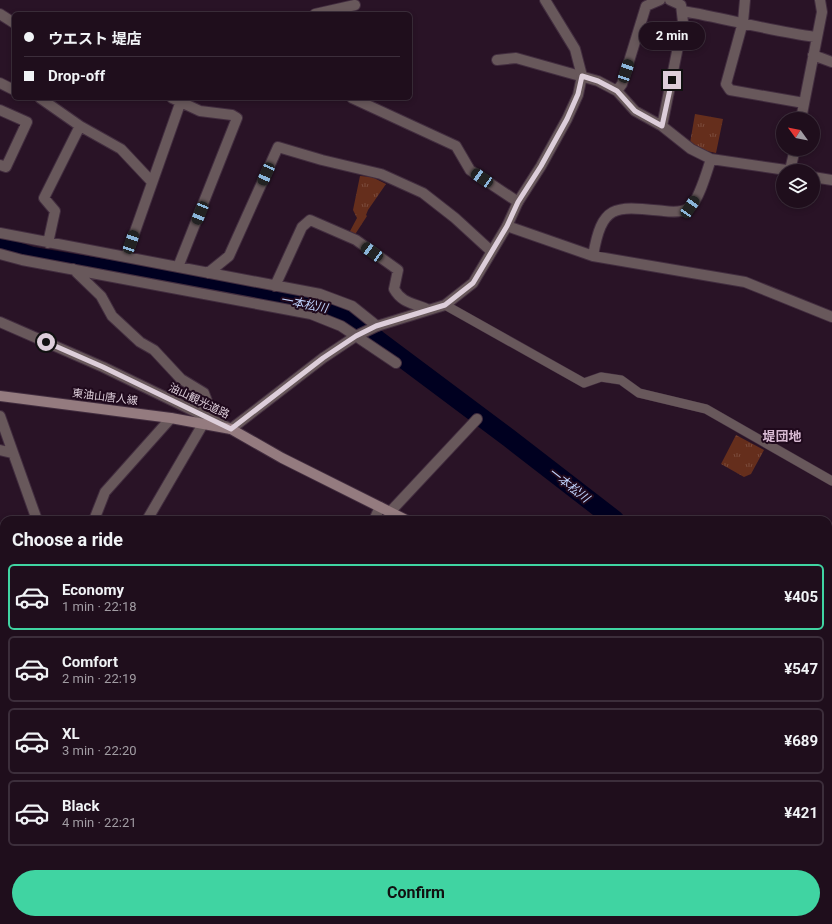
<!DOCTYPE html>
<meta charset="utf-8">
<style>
:root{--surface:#1f0e1c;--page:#271725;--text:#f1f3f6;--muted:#a19ca3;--line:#3c2e3b;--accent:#40d4a2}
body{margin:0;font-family:Roboto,"Noto Sans JP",sans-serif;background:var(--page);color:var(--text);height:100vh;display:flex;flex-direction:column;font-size:15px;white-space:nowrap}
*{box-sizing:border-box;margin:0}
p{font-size:13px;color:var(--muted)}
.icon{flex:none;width:22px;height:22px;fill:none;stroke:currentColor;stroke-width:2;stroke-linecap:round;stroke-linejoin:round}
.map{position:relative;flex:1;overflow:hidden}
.sheet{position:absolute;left:0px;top:516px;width:832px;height:408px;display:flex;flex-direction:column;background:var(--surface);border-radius:12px 12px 0 0;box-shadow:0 2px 6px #0003,0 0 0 1px var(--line)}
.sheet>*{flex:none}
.guide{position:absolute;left:12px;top:12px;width:400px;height:88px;border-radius:6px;box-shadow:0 2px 6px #0003,0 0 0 1px var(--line);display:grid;align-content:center;height:88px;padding:0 12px;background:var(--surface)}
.needle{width:26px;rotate:303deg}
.buttons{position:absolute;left:776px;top:112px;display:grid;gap:8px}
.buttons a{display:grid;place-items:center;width:44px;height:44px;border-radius:50%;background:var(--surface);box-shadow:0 2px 6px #0003,0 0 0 1px var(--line);font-size:20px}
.end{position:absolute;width:18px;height:18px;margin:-9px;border:5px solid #ddceda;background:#111;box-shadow:0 0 0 2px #111}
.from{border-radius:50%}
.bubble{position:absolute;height:28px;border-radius:14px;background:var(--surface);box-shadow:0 2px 6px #0003,0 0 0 1px var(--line);font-size:13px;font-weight:700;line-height:28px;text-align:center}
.car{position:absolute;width:12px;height:24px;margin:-12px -6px;border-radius:5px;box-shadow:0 0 3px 1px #0007;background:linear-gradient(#222 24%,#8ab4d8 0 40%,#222 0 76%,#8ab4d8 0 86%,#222 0)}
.guide b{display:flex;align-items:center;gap:14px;height:38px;font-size:15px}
.guide b+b{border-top:1px solid var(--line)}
.guide i{width:10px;height:10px;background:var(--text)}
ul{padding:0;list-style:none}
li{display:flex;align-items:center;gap:12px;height:66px;margin:0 8px 6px;padding:0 4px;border:2px solid var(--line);border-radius:6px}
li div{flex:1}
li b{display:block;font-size:15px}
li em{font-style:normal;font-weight:700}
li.selected{border-color:var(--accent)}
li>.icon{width:36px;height:36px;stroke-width:1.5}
h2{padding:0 12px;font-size:18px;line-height:48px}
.cta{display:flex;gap:8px;margin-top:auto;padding:8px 12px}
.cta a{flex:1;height:46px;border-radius:24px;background:var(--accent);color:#111;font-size:16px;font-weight:700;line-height:46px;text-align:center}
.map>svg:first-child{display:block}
.park{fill:url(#park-tufts)}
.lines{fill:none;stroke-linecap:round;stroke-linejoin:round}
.river{stroke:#000020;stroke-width:19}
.pedestrian-casing{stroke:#422d3f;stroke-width:10}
.minor-casing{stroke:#422d3f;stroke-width:12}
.tertiary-casing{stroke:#422d3f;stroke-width:12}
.secondary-casing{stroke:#422d3f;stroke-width:12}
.pedestrian{stroke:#68585b;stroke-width:9}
.minor{stroke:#68585b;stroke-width:10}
.tertiary{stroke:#68585b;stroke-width:10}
.secondary{stroke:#947b7f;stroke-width:10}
.route{stroke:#ddceda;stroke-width:5}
.labels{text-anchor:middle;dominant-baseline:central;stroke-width:4;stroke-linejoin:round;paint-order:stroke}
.street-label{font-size:11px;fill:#ddceda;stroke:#1f091c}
.water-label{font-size:12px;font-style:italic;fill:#c0d3fd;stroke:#1f091c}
.quarter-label{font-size:13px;font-weight:bold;fill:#d8bad3;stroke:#1f091c}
</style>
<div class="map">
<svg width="832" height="924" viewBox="0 0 832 924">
<defs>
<pattern id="park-tufts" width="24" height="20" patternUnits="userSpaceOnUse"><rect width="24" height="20" fill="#652e1c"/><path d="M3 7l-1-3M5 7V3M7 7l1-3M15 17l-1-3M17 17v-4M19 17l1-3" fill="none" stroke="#7b4b3c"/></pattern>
</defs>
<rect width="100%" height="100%" fill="#291326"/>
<path class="park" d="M 695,114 L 723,119 L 716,153 L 702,150 L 690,143 Z
M 360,176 L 372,177 L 386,184 L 368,210 L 366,215 L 367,216 L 354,236 L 349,233 L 357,218 L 353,210 Z
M 736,435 L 764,450 L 751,474 L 744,477 L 721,464 Z
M 632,920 L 756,920 L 756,924 L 627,924 Z"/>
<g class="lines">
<path class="river" d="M 0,246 L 31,256 L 329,307 L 361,325 L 378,340 L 509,438 L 615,520
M 828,599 L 832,600"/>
<defs>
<path id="pedestrian" d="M 445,305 L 584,383 L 601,377 L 621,380 L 639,393 L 706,409 L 832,481"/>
<path id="minor" d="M 745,0 L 743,22 L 726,84 L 730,90 L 804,103
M 683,11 C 728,19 771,31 816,37
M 0,14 L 14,23
M 315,14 L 355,5
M 813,55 L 832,62
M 497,60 L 516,58 L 598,81 L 617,91 L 635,111 L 662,126 L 691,149 L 711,159 L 793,171
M 0,83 L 14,90
M 617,91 L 622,84 L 646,6 L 660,0
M 40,98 L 80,126 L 121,149 L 152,182
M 172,98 L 200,111 L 232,115 L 237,118 L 178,267
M 352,98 L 456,146 L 470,170 L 518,202
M 0,110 L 27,122 L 6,167 L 0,165
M 801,119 L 822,12 L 820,0
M 662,126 L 683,22 L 681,5 L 670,0
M 790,170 L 795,149
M 813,177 L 832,180
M 507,226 L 593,256 L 745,282 L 832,317
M 0,233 L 320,294 L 352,306 L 377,326
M 48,243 L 55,211 L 44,198 L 80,126
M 0,254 L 22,260 L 311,314 L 341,326 L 396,363
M 593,256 C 602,203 615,206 664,211 C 672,212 683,213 690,207 C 699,200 707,171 711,159
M 126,257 L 182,98
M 73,269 L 101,296 L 112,316 L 140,342 L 154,350 L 181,379 L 204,393 L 207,401 L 201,415
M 208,273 L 229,256 L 278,147 L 322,160 L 381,174 L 423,193 L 455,218 L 491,251
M 275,286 L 302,227 L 310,220 L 356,240 L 398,270 L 394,289 C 402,303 413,303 427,309
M 0,416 L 37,520
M 0,450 L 12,453
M 390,512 L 477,419
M 94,520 L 105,492 L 171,418
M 147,520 L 203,424
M 374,520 L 380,507
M 0,567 L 4,567
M 0,713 L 4,718
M 828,767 L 832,767
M 0,845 L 4,847
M 828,916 L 832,913
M 68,920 L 70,924
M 174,920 L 174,924
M 239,924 L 241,920
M 613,924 L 618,920
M 816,924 L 822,920"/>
<path id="tertiary" d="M 0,322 L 103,367 L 231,429 L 323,358 L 356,336 L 377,326 L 445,305 L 473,283 L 507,226 L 518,202 L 541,166 L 567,119 L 578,95 L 582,76 L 575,49 L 545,0"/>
<path id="secondary" d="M 0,396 L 171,418 L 231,429 L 282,458 L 406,520
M 828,731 L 832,734"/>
</defs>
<use href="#pedestrian" class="pedestrian-casing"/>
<use href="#minor" class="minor-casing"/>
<use href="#tertiary" class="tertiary-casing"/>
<use href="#secondary" class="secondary-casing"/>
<use href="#pedestrian" class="pedestrian"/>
<use href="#minor" class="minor"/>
<use href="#tertiary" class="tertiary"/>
<use href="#secondary" class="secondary"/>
</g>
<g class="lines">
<path class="route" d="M 46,342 L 103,367 L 231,429 L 323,358 L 356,336 L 376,326 L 445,305 L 473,283 L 507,226 L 518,202 L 541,166 L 567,119 L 578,94 L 582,76 L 598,81 L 617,91 L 635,111 L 662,126 L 672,80"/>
</g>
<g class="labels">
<g class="street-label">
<text transform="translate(105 397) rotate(7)">東油山唐人線</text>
<text transform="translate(199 401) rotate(26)">油山観光道路</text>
</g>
<g class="water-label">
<text transform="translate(304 304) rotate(11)">一本松川</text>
<text transform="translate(569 485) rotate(38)">一本松川</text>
</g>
<g class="quarter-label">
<text x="782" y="436">堤団地</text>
</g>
</g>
</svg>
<div class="buttons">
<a><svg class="needle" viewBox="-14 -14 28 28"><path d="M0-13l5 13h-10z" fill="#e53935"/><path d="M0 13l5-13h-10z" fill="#a19ca3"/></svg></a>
<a><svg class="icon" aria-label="layers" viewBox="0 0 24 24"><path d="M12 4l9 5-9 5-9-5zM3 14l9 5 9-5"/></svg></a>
</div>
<i class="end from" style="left:46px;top:342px"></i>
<i class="end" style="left:672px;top:80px"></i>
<div class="bubble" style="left:639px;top:22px;width:66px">2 min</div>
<i class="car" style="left:626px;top:71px;rotate:18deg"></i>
<i class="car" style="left:266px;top:174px;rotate:204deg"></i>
<i class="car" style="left:482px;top:178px;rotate:304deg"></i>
<i class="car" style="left:690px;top:207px;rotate:34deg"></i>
<i class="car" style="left:200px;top:213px;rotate:202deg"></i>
<i class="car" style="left:131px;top:242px;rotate:19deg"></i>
<i class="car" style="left:372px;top:252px;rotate:306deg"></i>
<div class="guide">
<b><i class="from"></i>ウエスト 堤店</b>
<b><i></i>Drop-off</b>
</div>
<section class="sheet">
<h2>Choose a ride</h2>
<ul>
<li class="selected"><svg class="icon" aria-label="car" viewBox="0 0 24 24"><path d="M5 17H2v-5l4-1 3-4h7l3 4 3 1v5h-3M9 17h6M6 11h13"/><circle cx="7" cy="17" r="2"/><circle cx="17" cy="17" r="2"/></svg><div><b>Economy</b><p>1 min · 22:18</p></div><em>¥405</em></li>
<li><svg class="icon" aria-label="car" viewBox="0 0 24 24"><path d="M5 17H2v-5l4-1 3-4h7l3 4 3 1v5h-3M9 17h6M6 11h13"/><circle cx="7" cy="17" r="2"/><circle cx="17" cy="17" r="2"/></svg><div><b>Comfort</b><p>2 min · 22:19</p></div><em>¥547</em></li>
<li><svg class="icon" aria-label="car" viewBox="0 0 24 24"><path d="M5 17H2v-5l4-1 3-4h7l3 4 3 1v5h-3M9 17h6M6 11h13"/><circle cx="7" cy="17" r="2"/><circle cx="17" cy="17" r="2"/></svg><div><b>XL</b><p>3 min · 22:20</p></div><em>¥689</em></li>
<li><svg class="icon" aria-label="car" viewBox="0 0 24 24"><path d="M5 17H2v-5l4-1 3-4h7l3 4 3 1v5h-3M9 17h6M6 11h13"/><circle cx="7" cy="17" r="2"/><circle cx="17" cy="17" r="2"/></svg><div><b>Black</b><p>4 min · 22:21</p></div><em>¥421</em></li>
</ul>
<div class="cta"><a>Confirm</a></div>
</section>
</div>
